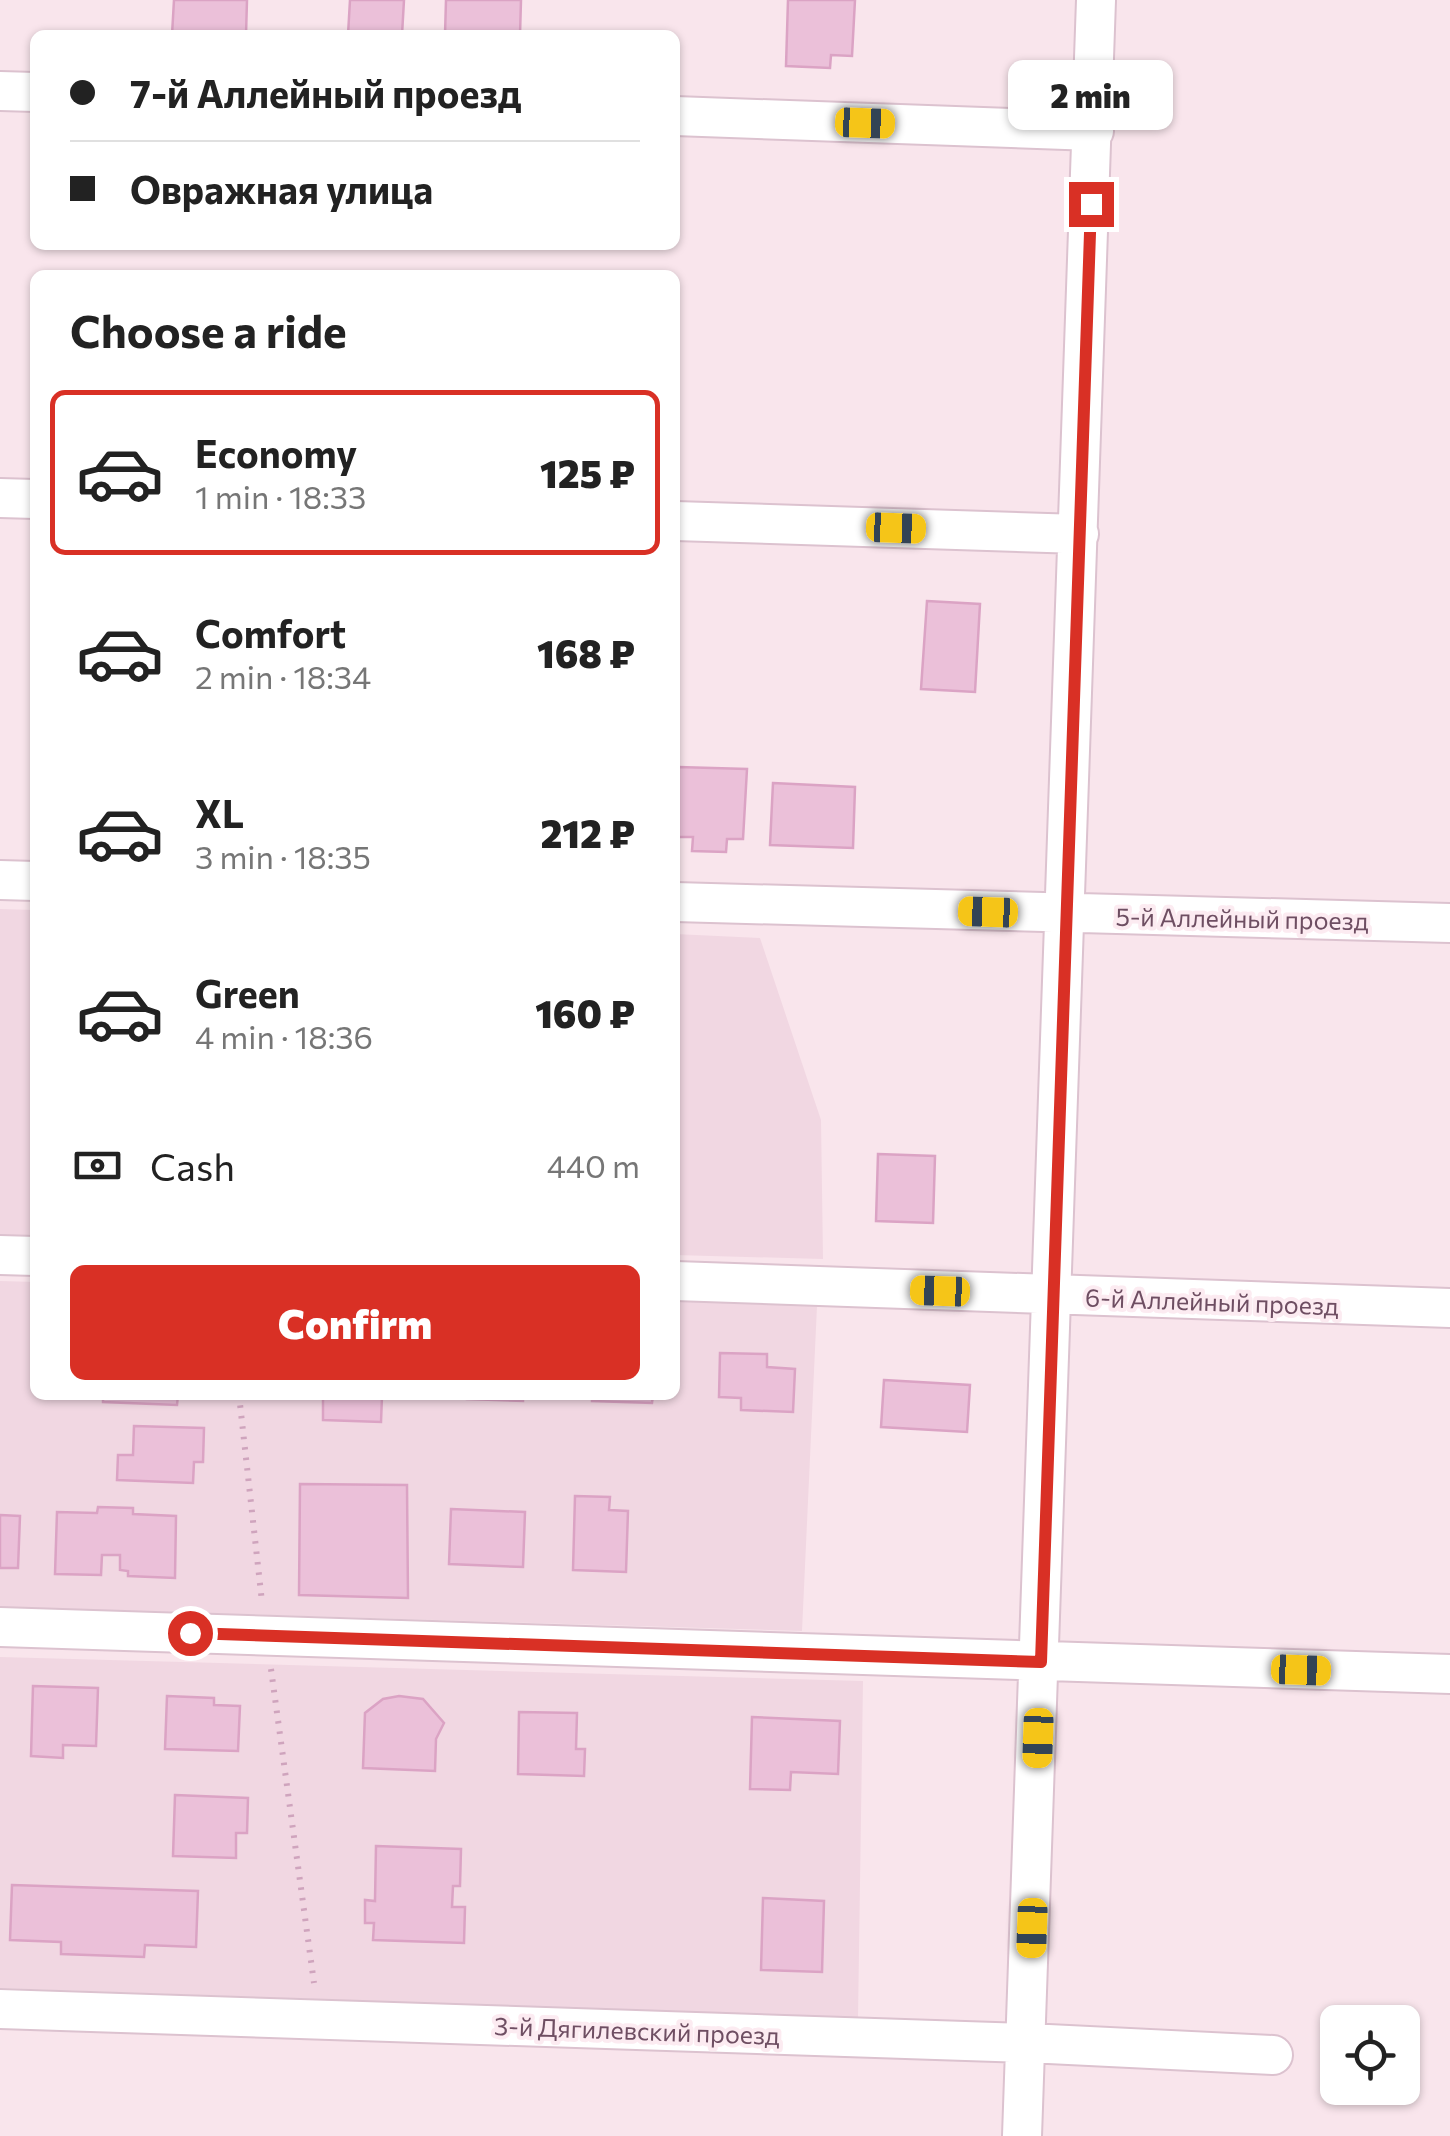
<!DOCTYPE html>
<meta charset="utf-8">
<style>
:root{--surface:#fff;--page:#f2f2f2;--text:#222;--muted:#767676;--line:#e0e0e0;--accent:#d93025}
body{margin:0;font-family:Commissioner,sans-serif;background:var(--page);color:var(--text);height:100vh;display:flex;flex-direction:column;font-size:38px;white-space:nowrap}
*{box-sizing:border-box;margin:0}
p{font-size:32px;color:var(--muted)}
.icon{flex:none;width:55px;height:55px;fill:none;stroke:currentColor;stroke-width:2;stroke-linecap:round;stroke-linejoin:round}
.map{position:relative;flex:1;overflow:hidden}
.drawer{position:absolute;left:30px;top:270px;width:650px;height:1130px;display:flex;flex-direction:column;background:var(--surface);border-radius:15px;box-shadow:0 2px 8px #0004}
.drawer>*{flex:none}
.top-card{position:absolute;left:30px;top:30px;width:650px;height:220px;border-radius:15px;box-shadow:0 2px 8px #0004;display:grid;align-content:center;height:220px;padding:0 40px;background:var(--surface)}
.buttons{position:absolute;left:1320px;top:2005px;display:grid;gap:20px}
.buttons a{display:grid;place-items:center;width:100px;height:100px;border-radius:15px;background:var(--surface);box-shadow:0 2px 8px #0004;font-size:50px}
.end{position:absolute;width:45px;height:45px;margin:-22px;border:12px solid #d93025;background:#fff;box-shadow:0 0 0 5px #fff}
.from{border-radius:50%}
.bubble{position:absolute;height:70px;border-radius:15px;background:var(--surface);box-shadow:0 2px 8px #0004;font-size:32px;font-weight:800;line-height:70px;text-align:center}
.car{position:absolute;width:30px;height:60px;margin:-30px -15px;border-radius:12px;box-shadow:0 0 8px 2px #0007;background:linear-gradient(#f5c518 24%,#345 0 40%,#f5c518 0 76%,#345 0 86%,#f5c518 0)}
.top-card b{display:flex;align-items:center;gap:35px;height:95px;font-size:38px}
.top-card b+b{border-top:2px solid var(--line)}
.top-card i{width:25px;height:25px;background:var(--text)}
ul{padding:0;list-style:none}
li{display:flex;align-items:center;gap:30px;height:165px;margin:0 20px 15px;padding:0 20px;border:5px solid transparent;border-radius:15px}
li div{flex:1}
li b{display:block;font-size:38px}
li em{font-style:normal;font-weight:800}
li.current{border-color:var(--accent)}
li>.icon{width:90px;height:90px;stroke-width:1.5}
h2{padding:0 40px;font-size:45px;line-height:120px}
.pay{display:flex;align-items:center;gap:25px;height:110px;padding:0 40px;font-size:38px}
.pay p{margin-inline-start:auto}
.button{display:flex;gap:20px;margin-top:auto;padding:20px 40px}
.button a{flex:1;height:115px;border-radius:15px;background:var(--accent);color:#fff;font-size:40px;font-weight:800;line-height:115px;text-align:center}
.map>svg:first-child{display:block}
.residential{fill:#f1d7e2}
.building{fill:#ebc0d9;stroke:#dba3c4;stroke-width:2.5}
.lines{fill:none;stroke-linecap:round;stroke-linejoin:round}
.street-casing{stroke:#dcc2cf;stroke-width:42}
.path{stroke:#cfa4bd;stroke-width:6;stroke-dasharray:2.5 8;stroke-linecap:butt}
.street{stroke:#fff;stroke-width:38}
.route{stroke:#d93025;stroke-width:12}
.labels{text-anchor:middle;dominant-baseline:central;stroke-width:8;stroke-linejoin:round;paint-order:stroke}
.street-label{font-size:25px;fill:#6e4e62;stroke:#fcebf1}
</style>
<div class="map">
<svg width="1450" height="2136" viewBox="0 0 1450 2136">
<rect width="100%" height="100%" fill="#f9e5ec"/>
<path class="residential" d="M 0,909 L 35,910 L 35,1239 L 0,1238 Z
M 675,934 L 760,938 L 821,1120 L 823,1259 L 675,1255 Z
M 0,1281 L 35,1282 L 35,1395 L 675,1395 L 675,1301 L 817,1306 L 802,1631 L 0,1607 Z
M 0,1657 L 863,1681 L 858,2018 L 0,1988 Z"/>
<path class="building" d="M 174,0 L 247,0 L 246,35 L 172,35 Z
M 350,0 L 404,0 L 402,35 L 348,35 Z
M 446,0 L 521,0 L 520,35 L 445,35 Z
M 788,0 L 855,0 L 852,56 L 831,55 L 830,68 L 786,66 Z
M 927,601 L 980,604 L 975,692 L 921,689 Z
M 678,767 L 747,769 L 743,839 L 727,839 L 726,852 L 692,851 L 693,837 L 675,837 Z
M 773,783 L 855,787 L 853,848 L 770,845 Z
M 878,1154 L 935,1156 L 933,1223 L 876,1221 Z
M 720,1353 L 767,1354 L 767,1367 L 795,1369 L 793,1412 L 741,1410 L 741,1398 L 719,1397 Z
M 884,1380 L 970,1385 L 967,1432 L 881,1427 Z
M 103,1395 L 178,1395 L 177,1405 L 103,1402 Z
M 323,1395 L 394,1395 L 382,1396 L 381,1422 L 323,1420 Z
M 467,1395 L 523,1395 L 523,1401 L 467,1399 Z
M 592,1395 L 653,1395 L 652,1403 L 592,1401 Z
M 134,1426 L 204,1428 L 203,1462 L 194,1462 L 193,1483 L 117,1480 L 118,1455 L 133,1455 Z
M 300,1484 L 407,1485 L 408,1598 L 299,1595 Z
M 575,1496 L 610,1497 L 609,1510 L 628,1511 L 626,1572 L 573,1570 Z
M 98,1507 L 133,1508 L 133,1514 L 176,1516 L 175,1578 L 128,1576 L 128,1571 L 120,1570 L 120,1555 L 102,1555 L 101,1575 L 55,1574 L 57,1512 L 97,1513 Z
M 451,1509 L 525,1512 L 523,1567 L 449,1564 Z
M 0,1515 L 20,1516 L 18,1568 L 0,1568 Z
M 33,1686 L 98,1688 L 96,1746 L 63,1745 L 63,1758 L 31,1756 Z
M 167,1696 L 214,1698 L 214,1705 L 240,1706 L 238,1751 L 165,1749 Z
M 399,1696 L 423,1699 L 444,1723 L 436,1739 L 435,1771 L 363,1768 L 365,1713 L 383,1699 Z
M 519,1712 L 577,1713 L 576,1749 L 585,1749 L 584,1776 L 518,1774 Z
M 752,1717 L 840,1721 L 838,1774 L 791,1772 L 790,1790 L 750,1789 Z
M 175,1795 L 248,1798 L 247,1833 L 236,1833 L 236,1858 L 173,1856 Z
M 376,1846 L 461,1849 L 460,1886 L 453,1886 L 452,1907 L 465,1907 L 464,1943 L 373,1940 L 374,1923 L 365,1923 L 365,1900 L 375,1901 Z
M 12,1885 L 198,1891 L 196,1947 L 145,1945 L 144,1957 L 61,1954 L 61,1942 L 10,1940 Z
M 763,1898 L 824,1901 L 822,1972 L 761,1970 Z"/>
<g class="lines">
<defs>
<path id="street" d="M 0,91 L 35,92
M 675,116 L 1094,131
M 0,498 L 35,499
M 675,521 L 1079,534
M 0,880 L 35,881
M 675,902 L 1450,923
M 0,1255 L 35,1256
M 675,1281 L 1450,1308
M 0,1627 L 1450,1674
M 0,2009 L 1028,2043 L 1273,2055
M 1022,2136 L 1096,0"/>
</defs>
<use href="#street" class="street-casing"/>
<path class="path" d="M 239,1395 L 262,1602
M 271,1669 L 314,1983"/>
<use href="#street" class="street"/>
</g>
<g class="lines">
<path class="route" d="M 190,1633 L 1041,1662 L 1091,204"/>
</g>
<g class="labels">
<g class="street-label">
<text transform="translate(1242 918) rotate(1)">5-й Аллейный проезд</text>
<text transform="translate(1212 1301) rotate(2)">6-й Аллейный проезд</text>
<text transform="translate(637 2030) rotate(2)">3-й Дягилевский проезд</text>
</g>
</g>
</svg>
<div class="buttons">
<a><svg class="icon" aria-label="locate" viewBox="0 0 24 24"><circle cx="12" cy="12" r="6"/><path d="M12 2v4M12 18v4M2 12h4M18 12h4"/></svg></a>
</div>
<i class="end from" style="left:190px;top:1633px"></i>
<i class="end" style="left:1091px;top:204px"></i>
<div class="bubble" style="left:1008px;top:60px;width:165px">2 min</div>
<i class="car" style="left:865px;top:123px;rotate:92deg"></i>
<i class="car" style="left:896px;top:528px;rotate:92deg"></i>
<i class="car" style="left:988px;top:912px;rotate:272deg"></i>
<i class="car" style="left:940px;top:1291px;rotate:272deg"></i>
<i class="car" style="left:1301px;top:1670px;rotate:92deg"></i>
<i class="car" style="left:1038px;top:1738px;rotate:182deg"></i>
<i class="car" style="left:1032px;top:1928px;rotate:182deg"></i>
<div class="top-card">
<b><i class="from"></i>7-й Аллейный проезд</b>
<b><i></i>Овражная улица</b>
</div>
<section class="drawer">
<h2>Choose a ride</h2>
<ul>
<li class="current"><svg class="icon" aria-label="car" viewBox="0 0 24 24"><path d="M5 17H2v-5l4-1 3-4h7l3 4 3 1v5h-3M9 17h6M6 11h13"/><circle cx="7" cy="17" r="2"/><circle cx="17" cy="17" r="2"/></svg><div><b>Economy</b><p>1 min · 18:33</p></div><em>125 ₽</em></li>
<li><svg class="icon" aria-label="car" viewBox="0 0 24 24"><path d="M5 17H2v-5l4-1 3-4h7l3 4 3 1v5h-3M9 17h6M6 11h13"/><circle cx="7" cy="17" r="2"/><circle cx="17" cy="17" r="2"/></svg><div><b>Comfort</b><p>2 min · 18:34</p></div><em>168 ₽</em></li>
<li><svg class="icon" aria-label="car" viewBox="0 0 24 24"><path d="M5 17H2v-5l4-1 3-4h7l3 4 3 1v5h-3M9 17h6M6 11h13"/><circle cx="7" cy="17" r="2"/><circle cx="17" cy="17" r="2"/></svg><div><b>XL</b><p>3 min · 18:35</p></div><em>212 ₽</em></li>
<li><svg class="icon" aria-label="car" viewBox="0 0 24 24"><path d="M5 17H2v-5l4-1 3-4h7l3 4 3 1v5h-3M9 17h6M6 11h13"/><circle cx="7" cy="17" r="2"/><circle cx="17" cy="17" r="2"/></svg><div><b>Green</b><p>4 min · 18:36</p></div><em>160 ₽</em></li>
</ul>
<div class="pay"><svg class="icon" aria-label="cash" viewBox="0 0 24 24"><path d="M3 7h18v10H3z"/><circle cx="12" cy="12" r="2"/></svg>Cash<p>440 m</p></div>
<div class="button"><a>Confirm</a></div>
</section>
</div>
